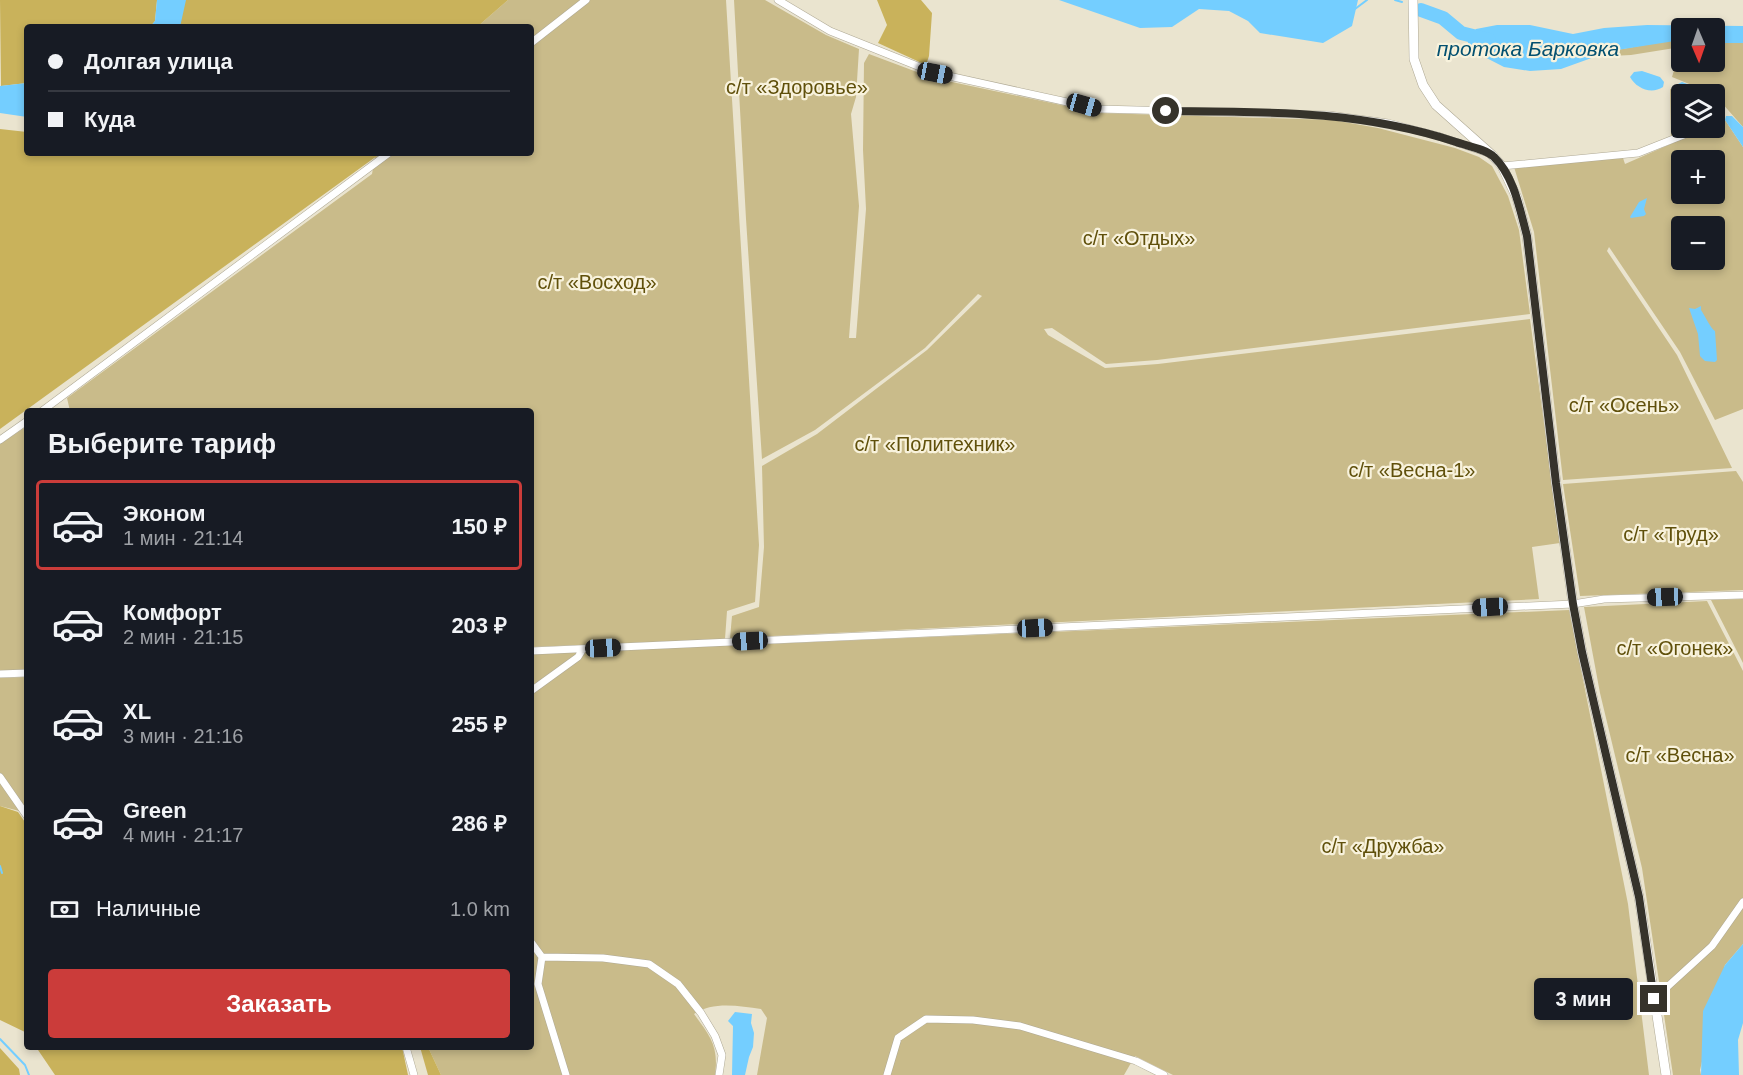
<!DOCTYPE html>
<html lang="ru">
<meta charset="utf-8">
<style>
:root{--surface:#171b24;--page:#20242c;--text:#f1f3f6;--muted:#9ea1a6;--line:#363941;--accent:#cb3c3a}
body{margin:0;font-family:Helvetica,sans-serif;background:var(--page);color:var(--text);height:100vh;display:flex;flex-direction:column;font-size:22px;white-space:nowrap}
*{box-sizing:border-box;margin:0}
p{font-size:20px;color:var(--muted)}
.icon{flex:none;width:33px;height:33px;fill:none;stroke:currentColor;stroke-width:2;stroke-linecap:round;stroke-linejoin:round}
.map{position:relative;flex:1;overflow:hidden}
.side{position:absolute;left:24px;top:408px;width:510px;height:642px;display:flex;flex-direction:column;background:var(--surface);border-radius:6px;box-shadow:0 3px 9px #0003}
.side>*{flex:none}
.banner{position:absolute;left:24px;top:24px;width:510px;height:132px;border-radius:6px;box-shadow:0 3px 9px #0003;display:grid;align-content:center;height:132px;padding:0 24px;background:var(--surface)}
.needle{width:39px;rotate:178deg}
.buttons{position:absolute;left:1671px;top:18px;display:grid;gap:12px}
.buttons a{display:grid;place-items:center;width:54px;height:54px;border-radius:6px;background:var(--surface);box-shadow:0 3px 9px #0003;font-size:30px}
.end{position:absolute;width:27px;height:27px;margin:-14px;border:8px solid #36332b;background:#fff;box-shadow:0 0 0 3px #fff}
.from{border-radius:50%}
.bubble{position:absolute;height:42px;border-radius:6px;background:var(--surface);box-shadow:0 3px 9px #0003;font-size:20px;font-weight:700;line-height:42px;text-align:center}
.car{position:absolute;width:18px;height:36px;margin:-18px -9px;border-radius:8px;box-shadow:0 0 4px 2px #0007;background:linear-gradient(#222 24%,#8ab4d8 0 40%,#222 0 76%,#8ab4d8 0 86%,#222 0)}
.banner b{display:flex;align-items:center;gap:21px;height:57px;font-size:22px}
.banner b+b{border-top:2px solid var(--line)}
.banner i{width:15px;height:15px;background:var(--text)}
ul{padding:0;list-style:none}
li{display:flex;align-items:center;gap:18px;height:90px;margin:0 12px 9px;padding:0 12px;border:3px solid transparent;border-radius:6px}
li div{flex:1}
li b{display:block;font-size:22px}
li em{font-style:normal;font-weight:700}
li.active{border-color:var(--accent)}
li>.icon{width:54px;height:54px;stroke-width:1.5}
h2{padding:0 24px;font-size:27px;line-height:72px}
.pay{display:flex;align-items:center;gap:15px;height:66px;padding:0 24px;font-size:22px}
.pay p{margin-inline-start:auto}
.action{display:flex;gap:12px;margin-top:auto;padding:12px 24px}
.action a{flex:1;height:69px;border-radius:6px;background:var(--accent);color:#fff;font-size:24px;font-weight:700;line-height:69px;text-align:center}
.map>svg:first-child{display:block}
.green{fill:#c9bb8a;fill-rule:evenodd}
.forest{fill:#c9b25b}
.water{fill:#74ceff}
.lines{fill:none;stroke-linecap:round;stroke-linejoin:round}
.stream{stroke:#74ceff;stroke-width:2}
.river{stroke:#74ceff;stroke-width:14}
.street-casing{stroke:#afa995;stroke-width:8}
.secondary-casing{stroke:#afa995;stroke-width:10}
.street{stroke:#fff;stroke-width:7}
.secondary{stroke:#fff;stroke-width:9}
.route{stroke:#36332b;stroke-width:8}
.labels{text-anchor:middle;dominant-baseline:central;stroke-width:4.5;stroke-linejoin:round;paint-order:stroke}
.park-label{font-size:20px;fill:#60500b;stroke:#f8f2dc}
.water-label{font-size:21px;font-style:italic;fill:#035070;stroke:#f8f2dc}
</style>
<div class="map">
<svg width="1743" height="1075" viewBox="0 0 1743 1075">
<rect width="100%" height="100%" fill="#eae4cf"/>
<path class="green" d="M 508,0 L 726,0 L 759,545 L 755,602 L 727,611 L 725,639 L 531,647 L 531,411 L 70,411 L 67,398 L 372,174 L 375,157 L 381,153 L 531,153 L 531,27 L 477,27 Z
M 734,0 L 765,0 L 826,35 L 859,49 L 856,97 L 851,114 L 859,206 L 849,338 L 856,338 L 866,209 L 863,150 L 864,63 L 869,54 L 933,78 L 1099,113 L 1333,120 L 1378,128 L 1455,148 L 1479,157 L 1492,166 L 1508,196 L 1519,230 L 1530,314 L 1157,360 L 1106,364 L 1052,328 L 1044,329 L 1048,335 L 1105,368 L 1158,364 L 1530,319 L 1560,543 L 1532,547 L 1539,599 L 730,638 L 732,616 L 759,607 L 764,547 L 762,466 L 817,434 L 927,350 L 982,296 L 978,294 L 925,348 L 815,430 L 762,459 L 746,219 Z
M 1678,39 L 1681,40 L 1682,62 L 1714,62 L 1715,43 L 1743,43 L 1743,127 L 1714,94 L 1672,77 L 1681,47 L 1631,55 L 1610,56 L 1611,51 Z
M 1670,89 L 1686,94 L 1682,94 L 1682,128 L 1714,128 L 1715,108 L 1719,111 L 1743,147 L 1743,409 L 1715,420 L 1680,352 L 1609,247 L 1607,251 L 1677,355 L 1732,468 L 1563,480 L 1534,232 L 1514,167 L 1623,158 L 1625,164 L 1673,143 L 1671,138 ZM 1682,160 L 1714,160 L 1714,194 L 1682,194 ZM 1682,226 L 1714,226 L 1714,260 L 1682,260 Z
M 27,426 L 27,670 L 0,671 L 0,444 Z
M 1736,471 L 1743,482 L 1743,590 L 1580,596 L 1563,484 Z
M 1743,599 L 1743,663 L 1711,600 Z
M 1707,601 L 1743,671 L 1743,944 L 1725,965 L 1700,1070 L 1701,1075 L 1673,1075 L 1642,868 L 1600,693 L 1584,607 Z
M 1569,610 L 1628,904 L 1649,1075 L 1173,1075 L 1135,1056 L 1124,1075 L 757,1075 L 767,1018 L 761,1009 C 739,1006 713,1001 694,1014 C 710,1036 719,1046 715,1075 L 441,1075 L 428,1047 L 531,1047 L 531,654 Z
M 27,677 L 27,813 L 0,806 L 0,678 Z"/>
<path class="forest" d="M 0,0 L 157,0 L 155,21 L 150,27 L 27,27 L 27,83 L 1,86 Z
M 180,0 L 508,0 L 477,27 L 174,27 Z
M 877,0 L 921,0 L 932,13 L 929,56 L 926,65 L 878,43 L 887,25 Z
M 0,129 L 27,132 L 27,153 L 381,153 L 0,429 Z
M 0,806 L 18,812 L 27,825 L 27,1033 L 0,1020 Z
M 36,1047 L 402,1047 L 408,1075 L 55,1075 Z
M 420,1047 L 428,1047 L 441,1075 L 428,1075 Z
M 0,1048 L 19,1069 L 20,1075 L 0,1075 Z"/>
<path class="water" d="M 157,0 L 186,0 L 180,27 L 150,27 L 155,21 Z
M 1059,0 L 1358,0 L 1352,26 L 1323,43 L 1260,33 L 1248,21 L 1229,11 L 1199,9 L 1172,27 L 1140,28 Z
M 1497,25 L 1530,25 L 1573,34 L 1604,28 L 1647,25 L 1743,26 L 1743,43 L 1715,43 L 1714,28 L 1682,28 L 1681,40 L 1611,51 L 1561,69 L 1530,71 L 1504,67 L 1469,49 L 1468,42 L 1476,29 Z
M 1642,71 L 1660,77 L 1664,82 L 1663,87 C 1651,95 1636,88 1630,77 L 1634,72 Z
M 1682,82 L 1713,94 L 1693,94 L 1676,88 L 1676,85 Z
M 27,83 L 27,117 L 0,113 L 0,86 Z
M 1726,116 L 1732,116 L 1743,127 L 1743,147 L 1725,120 Z
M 1647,198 L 1644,209 L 1646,214 L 1644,216 L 1631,218 L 1630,217 L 1639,202 Z
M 1701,306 L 1701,310 C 1705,316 1711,329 1715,331 L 1717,360 L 1715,362 L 1705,361 L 1700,356 L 1698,334 L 1689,308 L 1695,309 Z
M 1743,944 L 1743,1023 L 1738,1040 L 1739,1075 L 1701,1075 L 1703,1011 L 1725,965 Z
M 735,1012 L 752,1014 L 751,1023 L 754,1033 L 753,1047 L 749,1057 L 745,1075 L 732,1075 L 733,1026 L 728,1021 Z"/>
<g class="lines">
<path class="stream" d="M 1395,0 L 1402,2
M 1355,9 L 1367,0
M 0,866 L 2,873
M 0,1039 L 25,1065 L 29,1075"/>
<path class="river" d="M 1421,10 L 1443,18 L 1461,33 L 1489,40"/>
<defs>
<path id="street" d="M 778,0 L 830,31 L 935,73 L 1099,109 L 1329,115 L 1388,123 L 1438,136 L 1488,153
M 531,43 L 586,0
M 1714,110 L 1715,110
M 1502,166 L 1638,153 L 1686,134 L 1694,128
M 42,411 L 389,153
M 0,440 L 27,421
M 531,651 L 1573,604 L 1604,599 L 1743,595
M 0,674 L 27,673
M 531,691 L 578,657 L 583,649
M 0,777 L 27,816
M 531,942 L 542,957 L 538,984 L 566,1075
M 542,957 L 603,958 L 649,964 L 678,984 L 701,1013 L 715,1036 L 722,1055 L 719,1075
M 1654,999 L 1712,946 L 1743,902
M 406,1047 L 414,1075
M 887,1075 L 898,1038 L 926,1019 L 973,1020 L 1020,1026 L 1136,1061 L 1164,1075"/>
<path id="secondary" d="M 1413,0 L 1414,59 L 1423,85 L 1436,105 L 1492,155 L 1502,166 L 1517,198 L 1527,236 L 1556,483 L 1573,604 L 1582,652 L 1639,897 L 1666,1075"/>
</defs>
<use href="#street" class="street-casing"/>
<use href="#secondary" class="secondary-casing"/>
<use href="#street" class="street"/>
<use href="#secondary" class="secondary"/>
</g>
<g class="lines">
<path class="route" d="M 1166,111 C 1266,112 1359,110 1456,142 C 1467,146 1486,149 1494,157 C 1514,176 1520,210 1527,236 L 1556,483 L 1573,604 L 1582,652 L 1639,897 L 1654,999"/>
</g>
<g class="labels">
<g class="park-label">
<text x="797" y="87">с/т «Здоровье»</text>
<text x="1139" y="238">с/т «Отдых»</text>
<text x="597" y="282">с/т «Восход»</text>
<text x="1624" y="405">с/т «Осень»</text>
<text x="935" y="444">с/т «Политехник»</text>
<text x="1412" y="470">с/т «Весна-1»</text>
<text x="1671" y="534">с/т «Труд»</text>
<text x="1675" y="648">с/т «Огонек»</text>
<text x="1680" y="755">с/т «Весна»</text>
<text x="1383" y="846">с/т «Дружба»</text>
</g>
<g class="water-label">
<text x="1528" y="48">протока Барковка</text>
</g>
</g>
</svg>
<div class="buttons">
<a><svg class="needle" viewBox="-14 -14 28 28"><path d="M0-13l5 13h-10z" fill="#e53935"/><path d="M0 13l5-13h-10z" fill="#9ea1a6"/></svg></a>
<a><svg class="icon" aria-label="layers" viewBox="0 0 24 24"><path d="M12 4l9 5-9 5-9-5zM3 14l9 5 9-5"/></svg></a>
<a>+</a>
<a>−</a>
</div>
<i class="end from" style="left:1166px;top:111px"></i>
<i class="end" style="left:1654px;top:999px"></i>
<div class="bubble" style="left:1534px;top:978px;width:99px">3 мин</div>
<i class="car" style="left:935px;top:73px;rotate:101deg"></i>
<i class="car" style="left:1084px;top:105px;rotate:106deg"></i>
<i class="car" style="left:1665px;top:597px;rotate:268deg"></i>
<i class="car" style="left:1490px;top:607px;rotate:267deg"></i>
<i class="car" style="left:1035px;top:628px;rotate:87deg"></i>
<i class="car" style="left:750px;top:641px;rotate:267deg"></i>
<i class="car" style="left:603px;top:648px;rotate:87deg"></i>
<div class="banner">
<b><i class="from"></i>Долгая улица</b>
<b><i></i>Куда</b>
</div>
<section class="side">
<h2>Выберите тариф</h2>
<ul>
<li class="active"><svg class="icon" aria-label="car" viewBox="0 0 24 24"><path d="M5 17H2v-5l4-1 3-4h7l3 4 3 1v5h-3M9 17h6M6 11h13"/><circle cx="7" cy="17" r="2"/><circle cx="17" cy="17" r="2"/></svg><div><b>Эконом</b><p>1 мин · 21:14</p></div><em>150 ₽</em></li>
<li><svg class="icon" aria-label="car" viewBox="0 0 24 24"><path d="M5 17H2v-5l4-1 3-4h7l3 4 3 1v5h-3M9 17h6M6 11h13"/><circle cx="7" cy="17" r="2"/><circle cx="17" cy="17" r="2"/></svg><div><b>Комфорт</b><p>2 мин · 21:15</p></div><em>203 ₽</em></li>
<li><svg class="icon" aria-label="car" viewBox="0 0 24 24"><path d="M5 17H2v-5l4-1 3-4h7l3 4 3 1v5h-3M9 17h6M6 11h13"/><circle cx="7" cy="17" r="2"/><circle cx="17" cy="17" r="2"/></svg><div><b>XL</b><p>3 мин · 21:16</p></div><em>255 ₽</em></li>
<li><svg class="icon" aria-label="car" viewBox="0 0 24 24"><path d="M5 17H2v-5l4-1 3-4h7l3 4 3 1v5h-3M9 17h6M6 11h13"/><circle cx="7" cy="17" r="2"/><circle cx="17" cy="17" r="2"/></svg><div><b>Green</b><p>4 мин · 21:17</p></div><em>286 ₽</em></li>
</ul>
<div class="pay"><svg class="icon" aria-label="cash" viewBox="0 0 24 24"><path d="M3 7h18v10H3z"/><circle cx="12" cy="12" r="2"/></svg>Наличные<p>1.0 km</p></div>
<div class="action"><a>Заказать</a></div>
</section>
</div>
